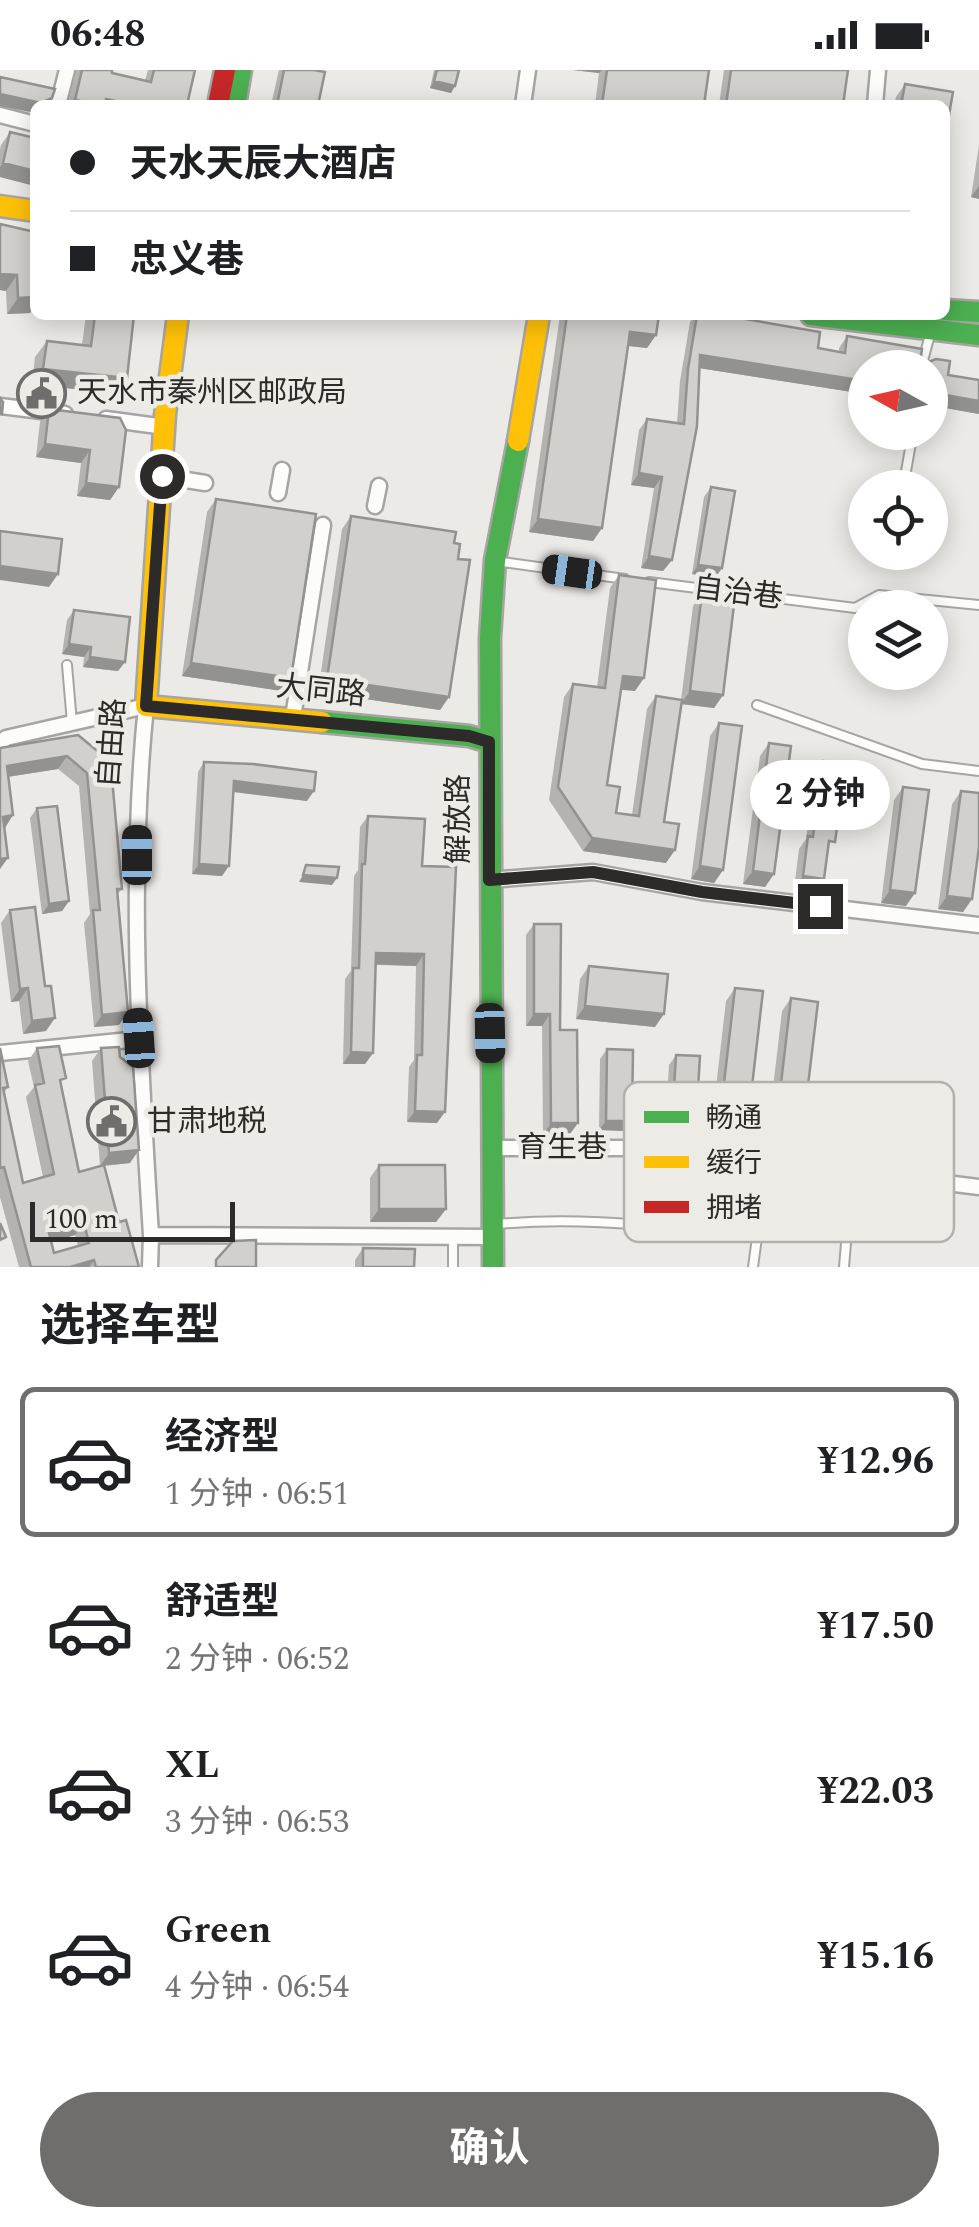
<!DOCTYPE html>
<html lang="zh">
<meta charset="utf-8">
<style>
:root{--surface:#fff;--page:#f6f6f6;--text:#202124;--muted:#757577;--line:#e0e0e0;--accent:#6f6e6c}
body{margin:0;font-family:Spectral,"Noto Sans SC",serif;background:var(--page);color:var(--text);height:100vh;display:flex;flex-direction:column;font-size:38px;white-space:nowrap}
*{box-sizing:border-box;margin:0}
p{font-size:32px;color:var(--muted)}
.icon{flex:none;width:55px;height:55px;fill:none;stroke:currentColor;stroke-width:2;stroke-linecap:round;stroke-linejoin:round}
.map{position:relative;height:1197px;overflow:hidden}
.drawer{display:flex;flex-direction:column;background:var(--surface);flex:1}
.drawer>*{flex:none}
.banner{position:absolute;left:30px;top:30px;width:920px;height:220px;border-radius:15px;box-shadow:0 5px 25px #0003;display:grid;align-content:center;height:220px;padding:0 40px;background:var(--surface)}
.needle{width:65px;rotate:278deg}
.tools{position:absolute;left:848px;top:280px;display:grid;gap:20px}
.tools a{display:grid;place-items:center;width:100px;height:100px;border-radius:50%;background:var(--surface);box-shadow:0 5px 25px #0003;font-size:50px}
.scale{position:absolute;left:30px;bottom:25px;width:205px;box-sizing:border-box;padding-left:10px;border:5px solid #2c2b29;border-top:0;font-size:28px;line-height:35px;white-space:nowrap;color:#2c2b29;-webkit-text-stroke:8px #edebe6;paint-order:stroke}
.end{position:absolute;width:45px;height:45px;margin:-22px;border:12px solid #2c2b29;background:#fff;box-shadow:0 0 0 5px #fff}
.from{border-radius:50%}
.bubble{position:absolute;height:70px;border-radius:35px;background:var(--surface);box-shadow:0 5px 25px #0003;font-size:32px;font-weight:700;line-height:70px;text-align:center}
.car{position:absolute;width:30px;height:60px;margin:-30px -15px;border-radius:12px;box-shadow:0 0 8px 2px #0007;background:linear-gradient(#222 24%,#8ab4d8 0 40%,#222 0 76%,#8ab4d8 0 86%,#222 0)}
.banner b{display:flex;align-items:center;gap:35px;height:95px;font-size:38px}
.banner b+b{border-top:2px solid var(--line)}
.banner i{width:25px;height:25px;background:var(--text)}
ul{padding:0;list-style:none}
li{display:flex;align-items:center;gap:30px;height:150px;margin:0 20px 15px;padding:0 20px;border:5px solid transparent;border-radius:15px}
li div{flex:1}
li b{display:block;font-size:38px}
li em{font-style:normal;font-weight:700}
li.current{border-color:var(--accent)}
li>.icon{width:90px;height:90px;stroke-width:1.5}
h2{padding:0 40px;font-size:45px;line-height:120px}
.action{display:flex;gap:20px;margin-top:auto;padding:20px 40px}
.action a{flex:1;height:115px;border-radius:60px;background:var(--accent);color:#fff;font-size:40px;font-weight:700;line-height:115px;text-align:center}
.status{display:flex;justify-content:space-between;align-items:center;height:70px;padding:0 50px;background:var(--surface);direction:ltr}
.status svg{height:28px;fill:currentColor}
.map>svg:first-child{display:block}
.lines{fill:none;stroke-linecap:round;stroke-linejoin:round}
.lane-casing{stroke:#a7a5a3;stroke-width:12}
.street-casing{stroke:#a7a5a3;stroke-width:19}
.fast-casing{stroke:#a7a5a3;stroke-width:25}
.slow-casing{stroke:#a7a5a3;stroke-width:25}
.jam-casing{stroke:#a7a5a3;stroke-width:25}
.lane{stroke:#fcfcfb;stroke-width:8}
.street{stroke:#fcfcfb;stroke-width:14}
.fast{stroke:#4caf50;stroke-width:20}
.slow{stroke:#ffc107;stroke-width:20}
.jam{stroke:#c62828;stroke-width:20}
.wall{fill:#b4b3b0;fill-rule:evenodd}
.shaded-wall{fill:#929290}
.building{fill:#d1d0cd;stroke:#929290;stroke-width:2.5;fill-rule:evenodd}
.route{stroke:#2c2b29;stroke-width:12}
.labels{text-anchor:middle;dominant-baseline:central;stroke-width:9;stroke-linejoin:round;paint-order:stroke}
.poi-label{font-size:30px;fill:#2c2b29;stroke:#edebe6;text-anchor:start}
.street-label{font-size:30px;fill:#2c2b29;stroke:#edebe6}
.key{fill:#edebe6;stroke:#b3b1ad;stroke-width:2.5}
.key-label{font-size:28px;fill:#2c2b29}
</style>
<div class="status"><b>06:48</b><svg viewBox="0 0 49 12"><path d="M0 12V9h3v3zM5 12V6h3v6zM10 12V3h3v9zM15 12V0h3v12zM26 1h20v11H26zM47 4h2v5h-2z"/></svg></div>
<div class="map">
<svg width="979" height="1197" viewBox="0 0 979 1197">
<rect width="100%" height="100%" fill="#eceae7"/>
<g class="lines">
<defs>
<path id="lane" d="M 921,298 L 931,261
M 903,418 L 913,362
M 495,491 L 625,509
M 649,512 L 855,538 L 879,525 L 979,535
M 67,595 L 72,653
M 757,635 L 922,694 L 979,701
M 497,1154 C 567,1148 633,1153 703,1161
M 453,1167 L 453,1197
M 753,1197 L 769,1079
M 844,1197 L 852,1101"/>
<path id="street" d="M 58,35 L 67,0
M 523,35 L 528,0
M 875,35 L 878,0
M 0,45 L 35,54
M 0,336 L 65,344
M 106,349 L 165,357
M 162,406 L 205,413
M 278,423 L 282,400
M 375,436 L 379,416
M 293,647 L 323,455
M 0,673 L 6,668 L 146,636 C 128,813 140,988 151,1165 L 150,1197
M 489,810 L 593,802 L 702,822 L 979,855
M 0,983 L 139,969
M 492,1078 L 739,1078 L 801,1081 L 802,1095 L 979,1117
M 151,1165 L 492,1167"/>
<path id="fast" d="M 235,35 L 241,0
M 945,240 L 979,242
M 811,245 L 979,265
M 322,652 L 469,666 L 489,672
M 493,1197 L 490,568 L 495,490 L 518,371"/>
<path id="slow" d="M 0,136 L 35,141
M 178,245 L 165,345 L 146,636 L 322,652
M 518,371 L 539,245"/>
<path id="jam" d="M 218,35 L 225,0"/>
</defs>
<use href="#lane" class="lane-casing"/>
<use href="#street" class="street-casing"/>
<use href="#fast" class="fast-casing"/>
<use href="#slow" class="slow-casing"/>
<use href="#jam" class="jam-casing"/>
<use href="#lane" class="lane"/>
<use href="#street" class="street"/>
<use href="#fast" class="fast"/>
<use href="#slow" class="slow"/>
<use href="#jam" class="jam"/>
</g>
<path class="wall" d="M 76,0 L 112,0 L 112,3 L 145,11 L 148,0 L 195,0 L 187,35 L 68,35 Z
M 279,0 L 314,0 L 318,35 L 271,35 Z
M 434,0 L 459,0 L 451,23 L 430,18 Z
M 573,0 L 709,0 L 704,35 L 595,35 L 599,3 Z
M 724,0 L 848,0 L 843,35 L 719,35 Z
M 905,14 L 945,35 L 894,35 L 896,27 Z
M 10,62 L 35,68 L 35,116 L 0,107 L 0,79 L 1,75 Z
M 979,75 L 979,129 L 971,127 Z
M 0,154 L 35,162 L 35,235 L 30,243 L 7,244 L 6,221 L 0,220 Z
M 86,245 L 134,245 L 116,324 L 32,314 L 35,287 L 47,271 L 82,275 Z
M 560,245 L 659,245 L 656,265 L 647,278 L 628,276 L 602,458 L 593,471 L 529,462 Z
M 695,245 L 722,245 L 820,262 L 818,278 L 839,282 L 839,278 L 847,266 L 922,279 L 921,286 L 926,293 L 936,289 L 950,291 L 948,305 L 979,310 L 979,344 L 940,337 L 935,344 L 930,343 L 930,298 L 865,298 L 865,324 L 699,298 L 697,356 L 672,490 L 663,501 L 641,498 L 654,418 L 631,415 L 639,360 L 647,349 L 677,353 L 680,311 L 690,252 Z
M 49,339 L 120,348 L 119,417 L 110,430 L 77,426 L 81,393 L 36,387 L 40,352 Z
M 711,417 L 722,498 L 715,508 L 692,504 L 704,427 Z
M 216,429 L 282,621 L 182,606 L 207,442 Z
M 351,446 L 454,473 L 458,489 L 449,627 L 440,640 L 318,622 L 342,459 Z
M 619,505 L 635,621 L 621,619 L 607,715 L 616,743 L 632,745 L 647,639 L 656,626 L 681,630 L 693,536 L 702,523 L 723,625 L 714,638 L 681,634 L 664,752 L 666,793 L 583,781 L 549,730 L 564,627 L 573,614 L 597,617 L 610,518 Z
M 74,540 L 125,592 L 118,601 L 83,597 L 84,587 L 62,584 L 67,550 Z
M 719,653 L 723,800 L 714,813 L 691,809 L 710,666 Z
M 78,665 L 122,819 L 117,825 L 119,955 L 94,957 L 84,853 L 90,844 L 79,716 L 58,699 L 8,707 L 0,799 L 0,678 Z
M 769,673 L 774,804 L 765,817 L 743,814 L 760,686 Z
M 823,691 L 828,783 L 815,822 L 794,819 L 799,779 L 806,769 L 814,704 Z
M 204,692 L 307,731 L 233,722 L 222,806 L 192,804 L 198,702 Z
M 903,717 L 906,836 L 881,833 L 894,730 Z
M 961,721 L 972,829 L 963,842 L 938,839 L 952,734 Z
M 37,738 L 69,831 L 62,841 L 42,844 L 30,748 Z
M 368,746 L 422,796 L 437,1053 L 407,1052 L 409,997 L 414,990 L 416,896 L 376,895 L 373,983 L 365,994 L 343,994 L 345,909 L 351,901 L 354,806 L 358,800 L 360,757 Z
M 10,840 L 46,961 L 23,964 L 19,931 L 11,932 L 1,853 Z
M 534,854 L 560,960 L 570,1064 L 543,1065 L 542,956 L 526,956 L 526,865 Z
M 589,896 L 655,957 L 576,949 L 580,909 Z
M 735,918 L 739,1064 L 711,1061 L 726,931 Z
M 791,928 L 803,1057 L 794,1070 L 767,1069 L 782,941 Z
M 0,978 L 8,1017 L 4,1023 L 23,1113 L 43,1107 L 26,1027 L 34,1017 L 28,991 L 37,978 L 61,1015 L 79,1102 L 100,1096 L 92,991 L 101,978 L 130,1093 L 104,1096 L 119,1152 L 139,1197 L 19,1197 L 0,1127 ZM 75,1165 L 78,1176 L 54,1183 L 51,1172 Z
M 607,979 L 625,1061 L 599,1060 L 600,989 Z
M 676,985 L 689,1062 L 665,1060 L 669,995 Z
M 379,1095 L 446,1139 L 436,1152 L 370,1152 L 370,1108 Z
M 363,1178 L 414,1197 L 355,1197 L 355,1190 Z"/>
<path class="shaded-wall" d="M 573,0 L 602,0 L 599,3 Z
M 434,11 L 455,16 L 451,23 L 430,18 Z
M 0,24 L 52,28 L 47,35 L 35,35 L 35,43 L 0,36 Z
M 106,29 L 134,35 L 102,35 Z
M 75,30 L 101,35 L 72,35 Z
M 3,93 L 35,101 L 35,116 L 0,107 L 0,97 Z
M 979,116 L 979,129 L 971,127 Z
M 0,204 L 17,205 L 6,221 L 0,220 Z
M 35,224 L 35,235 L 30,243 L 7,244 L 18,228 Z
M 630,262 L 656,265 L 647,278 L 621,275 Z
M 700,285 L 865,311 L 865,324 L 692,297 Z
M 43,299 L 127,308 L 116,324 L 32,314 Z
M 945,325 L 979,331 L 979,344 L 940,337 L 935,344 L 930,343 L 931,330 Z
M 45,374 L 90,380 L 81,393 L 36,387 Z
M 639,403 L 662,407 L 654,418 L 631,415 Z
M 86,413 L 119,417 L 110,430 L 77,426 Z
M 538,449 L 602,458 L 593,471 L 529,462 Z
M 649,486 L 672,490 L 663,501 L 641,498 Z
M 698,495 L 722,498 L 715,508 L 692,504 Z
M 0,496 L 58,504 L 49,517 L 0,510 Z
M 69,574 L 91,577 L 84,587 L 62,584 Z
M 90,587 L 125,592 L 118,601 L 83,597 Z
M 191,593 L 291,608 L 282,621 L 182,606 Z
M 623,606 L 644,608 L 635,621 L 613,619 Z
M 327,609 L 449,627 L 440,640 L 318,622 Z
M 690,621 L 723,625 L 714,638 L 681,634 Z
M 67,686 L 58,699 L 0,708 L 7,696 Z
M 234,711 L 314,721 L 307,731 L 227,721 Z
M 13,745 L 5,758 L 3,747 Z
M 592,768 L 675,780 L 666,793 L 583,781 Z
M 8,788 L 0,799 L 0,789 Z
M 199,794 L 229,796 L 222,806 L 192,804 Z
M 700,796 L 723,800 L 714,813 L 691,809 Z
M 753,801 L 774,804 L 765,817 L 743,814 Z
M 303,805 L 337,808 L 332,815 L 299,812 Z
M 803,806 L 824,809 L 815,822 L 794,819 Z
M 890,820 L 915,823 L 906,836 L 881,833 Z
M 947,826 L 972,829 L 963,842 L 938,839 Z
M 69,831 L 62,841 L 42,844 L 49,834 Z
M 376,883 L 424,884 L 416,896 L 368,894 Z
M 28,918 L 19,931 L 11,932 L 20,919 Z
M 585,936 L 664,944 L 655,957 L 576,949 Z
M 128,942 L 119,955 L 94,957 L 102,945 Z
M 534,944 L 550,944 L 542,956 L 526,956 Z
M 55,948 L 46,961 L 23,964 L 32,951 Z
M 351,982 L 373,983 L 365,994 L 343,994 Z
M 415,1041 L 445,1042 L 437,1053 L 407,1052 Z
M 720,1048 L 748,1051 L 739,1064 L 711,1061 Z
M 606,1051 L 632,1051 L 625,1061 L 599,1060 Z
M 672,1051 L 696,1052 L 689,1062 L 665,1060 Z
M 551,1053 L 578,1053 L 570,1064 L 543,1065 Z
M 776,1056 L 803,1057 L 794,1070 L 767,1069 Z
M 139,1080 L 130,1093 L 100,1096 L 109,1083 Z
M 379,1139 L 446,1139 L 436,1152 L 370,1152 Z
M 84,1153 L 75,1165 L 40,1175 L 49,1163 Z
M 94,1190 L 89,1197 L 70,1197 Z"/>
<path class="building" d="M 82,0 L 112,0 L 112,3 L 151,12 L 154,0 L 195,0 L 187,35 L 134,35 L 106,29 L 105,35 L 101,35 L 75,30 Z
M 284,0 L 314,0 L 325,2 L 318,35 L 277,35 Z
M 437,0 L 459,0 L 455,16 L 434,11 Z
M 607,0 L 709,0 L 704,35 L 613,35 L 602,34 Z
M 731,0 L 848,0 L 843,35 L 726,35 Z
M 0,7 L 55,19 L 52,28 L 41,33 L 0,24 Z
M 905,14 L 953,22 L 945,68 L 945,35 L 901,35 Z
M 10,62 L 35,68 L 35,101 L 3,93 Z
M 0,154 L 35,162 L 35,227 L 18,228 L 17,205 L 0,204 Z
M 95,245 L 134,245 L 127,308 L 43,299 L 47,271 L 91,276 Z
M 567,245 L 659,245 L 656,265 L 630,262 L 602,458 L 538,449 Z
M 697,245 L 722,245 L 820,262 L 818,278 L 845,283 L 847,266 L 922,279 L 921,286 L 926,293 L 936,289 L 950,291 L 948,305 L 979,310 L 979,331 L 945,325 L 943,332 L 931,330 L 933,321 L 930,321 L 930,298 L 865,298 L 865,311 L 700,285 L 697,356 L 672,490 L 649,486 L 662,407 L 639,403 L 647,349 L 684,354 L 688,299 Z
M 0,328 L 3,332 L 2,344 L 0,343 Z
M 49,339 L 120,348 L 126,360 L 119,417 L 86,413 L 90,380 L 45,374 Z
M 711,417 L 735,421 L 722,498 L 698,495 Z
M 216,429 L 316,444 L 291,608 L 191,593 Z
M 351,446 L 456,462 L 454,473 L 460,474 L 458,489 L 470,490 L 449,627 L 327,609 Z
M 0,461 L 62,469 L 58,504 L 0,496 Z
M 619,505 L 656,510 L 644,608 L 623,606 L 607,715 L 620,717 L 616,743 L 639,746 L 656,626 L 682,630 L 664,752 L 679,754 L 675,780 L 592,768 L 558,717 L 573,614 L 605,618 Z
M 702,523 L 735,527 L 723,625 L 690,621 Z
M 74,540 L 130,547 L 125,592 L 90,587 L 91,577 L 69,574 Z
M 719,653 L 742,656 L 723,800 L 700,796 Z
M 78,665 L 106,688 L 112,708 L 122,819 L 117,819 L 128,942 L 102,945 L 93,840 L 100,840 L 87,703 L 67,686 L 7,696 L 13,745 L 3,747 L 8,788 L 0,789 L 0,678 Z
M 769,673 L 791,676 L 774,804 L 753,801 Z
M 823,691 L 846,694 L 835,772 L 829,771 L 824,809 L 803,806 L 808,766 L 813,767 Z
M 204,692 L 253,694 L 316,702 L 314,721 L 234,711 L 229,796 L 199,794 Z
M 903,717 L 929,720 L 915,823 L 890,820 Z
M 961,721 L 979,723 L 979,777 L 972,829 L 947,826 Z
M 57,736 L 69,831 L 49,834 L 37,738 Z
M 368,746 L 425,749 L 422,796 L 456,797 L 445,1042 L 415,1041 L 417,985 L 422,985 L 424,884 L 376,883 L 373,983 L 351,982 L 353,898 L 359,898 L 362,794 L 365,794 Z
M 306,795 L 339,797 L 337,808 L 303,805 Z
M 35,837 L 45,916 L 51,916 L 55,948 L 32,951 L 28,918 L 20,919 L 10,840 Z
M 534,854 L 561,854 L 560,960 L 577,960 L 578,1053 L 551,1053 L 550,944 L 534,944 Z
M 589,896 L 668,904 L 664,944 L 585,936 Z
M 735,918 L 763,921 L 748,1051 L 720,1048 Z
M 791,928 L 818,932 L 803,1057 L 776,1056 Z
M 59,976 L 66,1008 L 60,1010 L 79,1102 L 104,1095 L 119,1152 L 126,1150 L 139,1197 L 96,1197 L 94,1190 L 70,1197 L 31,1197 L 4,1097 L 0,1098 L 0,978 L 8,1017 L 3,1018 L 23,1113 L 54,1104 L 35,1015 L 44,1013 L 37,978 ZM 84,1153 L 89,1173 L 54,1183 L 49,1163 Z
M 119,977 L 120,987 L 133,997 L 139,1080 L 109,1083 L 101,978 Z
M 607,979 L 633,980 L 632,1051 L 606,1051 Z
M 676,985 L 700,986 L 696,1052 L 672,1051 Z
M 379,1095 L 445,1095 L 446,1139 L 379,1139 Z
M 0,1153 L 6,1167 L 0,1170 Z
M 256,1170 L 256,1197 L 216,1197 L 216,1190 L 233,1171 Z
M 363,1178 L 415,1179 L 414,1197 L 363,1197 Z"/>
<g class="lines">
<path class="route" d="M 162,406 L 146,636 L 469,666 L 489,672 L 489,810 L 593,802 L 702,822 L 820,836"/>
</g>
<defs>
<symbol id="civic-ring" viewBox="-11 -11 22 22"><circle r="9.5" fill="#edebe6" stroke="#6f6e6c" stroke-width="1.5"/><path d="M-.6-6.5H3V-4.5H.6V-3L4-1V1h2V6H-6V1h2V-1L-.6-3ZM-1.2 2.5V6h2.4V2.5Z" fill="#6f6e6c"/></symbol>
</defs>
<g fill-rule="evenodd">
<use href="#civic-ring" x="14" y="296" width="55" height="55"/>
<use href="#civic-ring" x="84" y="1024" width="55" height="55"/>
</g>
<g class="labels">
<g class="poi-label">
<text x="77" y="323">天水市秦州区邮政局</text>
<text x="147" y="1052">甘肃地税</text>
</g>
<g class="street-label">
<text transform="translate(738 523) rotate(7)">自治巷</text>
<text transform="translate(321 621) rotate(6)">大同路</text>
<text transform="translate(112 673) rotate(-86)">自由路</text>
<text transform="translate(459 749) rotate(-90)">解放路</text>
<text x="562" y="1078">育生巷</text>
</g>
</g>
<rect x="624" y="1012" width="330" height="160" rx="15" class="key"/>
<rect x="644" y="1041" width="45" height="12" fill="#4caf50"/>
<rect x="644" y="1086" width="45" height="12" fill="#ffc107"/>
<rect x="644" y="1131" width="45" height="12" fill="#c62828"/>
<g class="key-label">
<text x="706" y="1057">畅通</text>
<text x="706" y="1102">缓行</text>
<text x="706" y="1147">拥堵</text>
</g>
</svg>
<div class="tools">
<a><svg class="needle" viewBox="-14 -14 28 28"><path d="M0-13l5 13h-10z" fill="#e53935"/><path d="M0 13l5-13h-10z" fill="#757577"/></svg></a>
<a><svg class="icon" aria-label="locate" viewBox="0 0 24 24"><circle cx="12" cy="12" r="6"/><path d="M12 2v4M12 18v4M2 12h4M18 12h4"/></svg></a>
<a><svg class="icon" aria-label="layers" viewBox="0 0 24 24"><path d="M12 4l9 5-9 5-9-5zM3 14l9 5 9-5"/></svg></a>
</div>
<div class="scale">100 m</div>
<i class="end from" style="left:162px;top:406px"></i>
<i class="end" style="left:820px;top:836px"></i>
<div class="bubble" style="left:750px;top:690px;width:140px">2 分钟</div>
<i class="car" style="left:572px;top:502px;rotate:278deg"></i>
<i class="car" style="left:137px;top:785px;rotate:0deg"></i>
<i class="car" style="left:490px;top:963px;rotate:179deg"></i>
<i class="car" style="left:139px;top:968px;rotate:356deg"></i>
<div class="banner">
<b><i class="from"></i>天水天辰大酒店</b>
<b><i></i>忠义巷</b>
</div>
</div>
<section class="drawer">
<h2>选择车型</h2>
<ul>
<li class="current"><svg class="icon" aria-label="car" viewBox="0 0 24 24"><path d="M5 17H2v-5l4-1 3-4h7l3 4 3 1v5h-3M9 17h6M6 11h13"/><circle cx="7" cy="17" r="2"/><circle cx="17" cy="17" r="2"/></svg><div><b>经济型</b><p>1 分钟 · 06:51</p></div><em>¥12.96</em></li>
<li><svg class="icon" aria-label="car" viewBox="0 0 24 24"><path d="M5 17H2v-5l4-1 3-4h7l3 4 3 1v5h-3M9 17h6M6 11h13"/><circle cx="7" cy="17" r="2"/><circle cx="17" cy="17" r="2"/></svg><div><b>舒适型</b><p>2 分钟 · 06:52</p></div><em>¥17.50</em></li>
<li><svg class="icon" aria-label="car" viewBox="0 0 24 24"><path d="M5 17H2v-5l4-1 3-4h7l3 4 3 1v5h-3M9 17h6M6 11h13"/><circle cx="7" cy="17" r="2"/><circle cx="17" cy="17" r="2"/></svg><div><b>XL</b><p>3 分钟 · 06:53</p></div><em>¥22.03</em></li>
<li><svg class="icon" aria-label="car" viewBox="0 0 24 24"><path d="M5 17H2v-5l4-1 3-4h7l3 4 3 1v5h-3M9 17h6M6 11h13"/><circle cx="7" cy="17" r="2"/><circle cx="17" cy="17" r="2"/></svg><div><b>Green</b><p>4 分钟 · 06:54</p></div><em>¥15.16</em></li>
</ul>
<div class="action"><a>确认</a></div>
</section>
